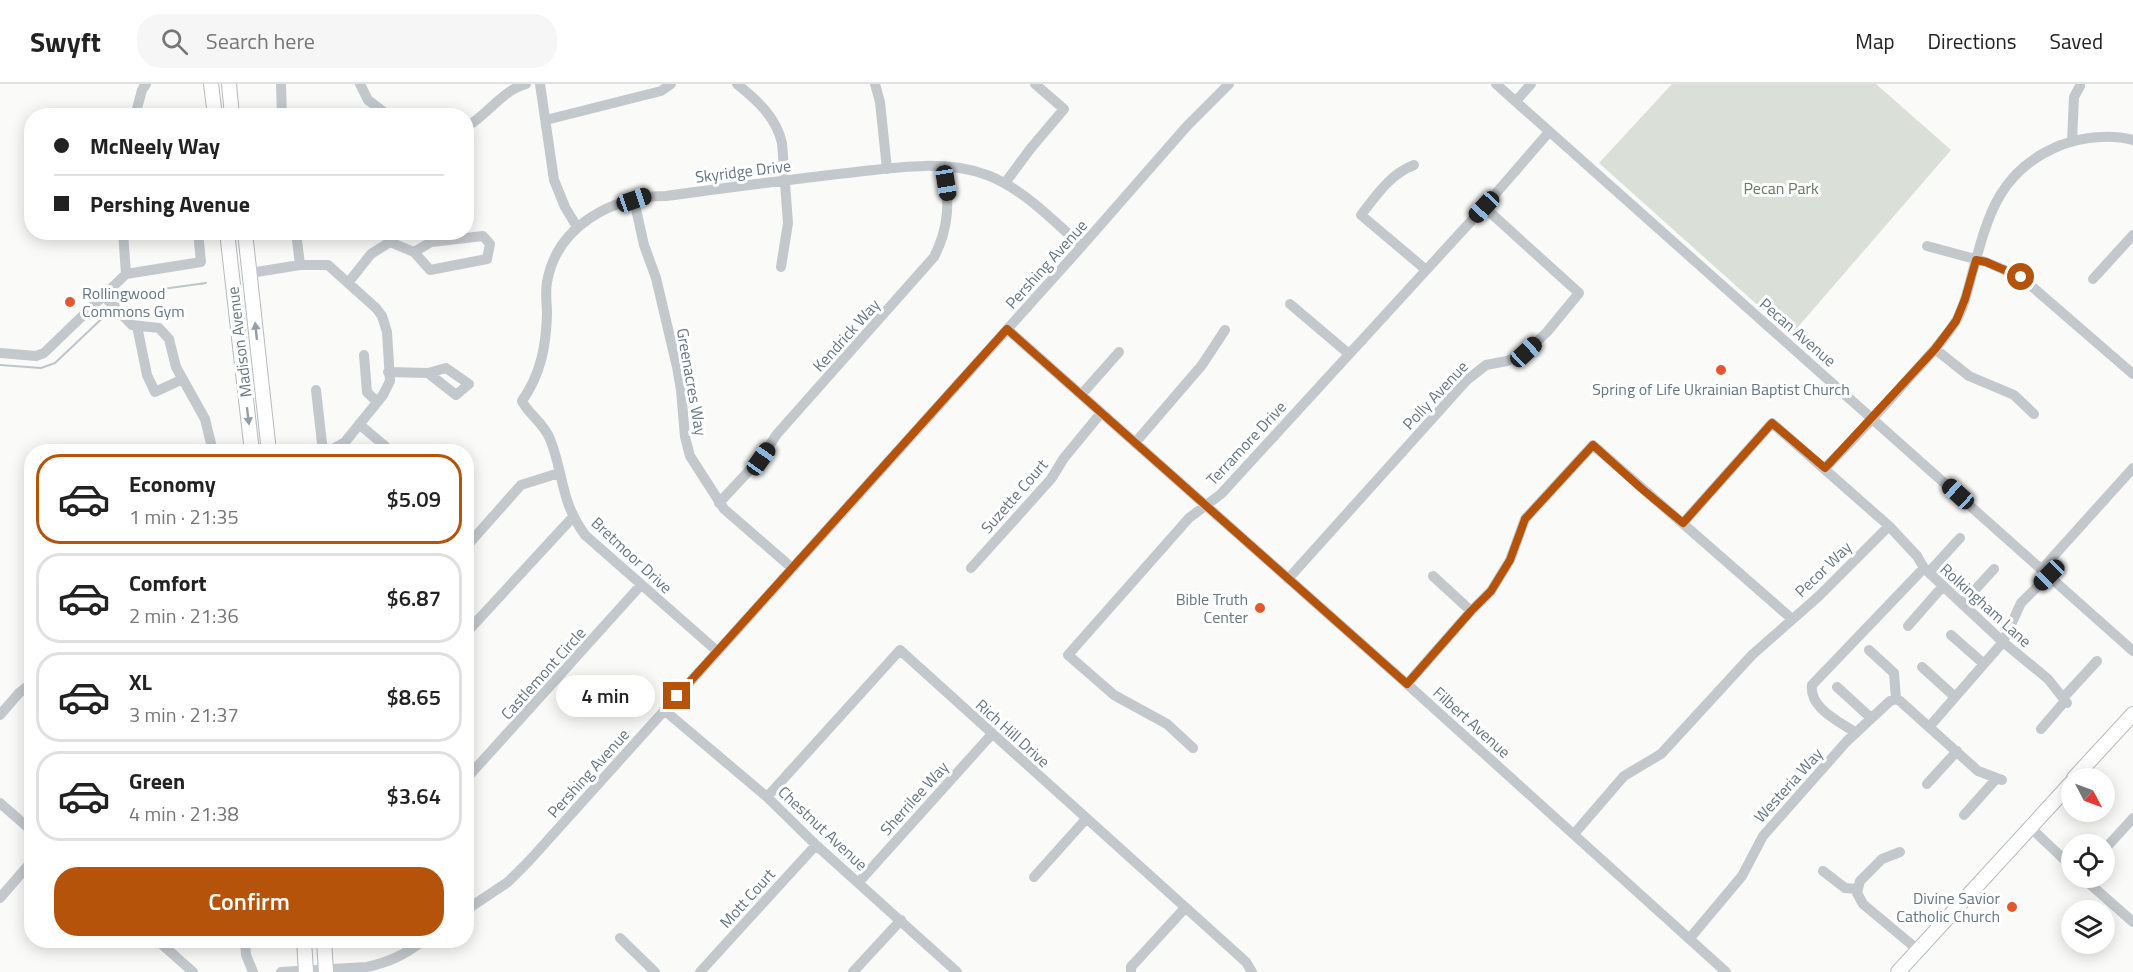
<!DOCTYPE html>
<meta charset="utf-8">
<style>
:root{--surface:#fff;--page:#f6f6f6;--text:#222;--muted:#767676;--line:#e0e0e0;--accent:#b45309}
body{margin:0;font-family:"Titillium Web",sans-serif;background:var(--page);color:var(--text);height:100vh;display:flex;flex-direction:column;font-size:22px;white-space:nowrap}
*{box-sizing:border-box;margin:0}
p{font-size:20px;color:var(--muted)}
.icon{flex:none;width:33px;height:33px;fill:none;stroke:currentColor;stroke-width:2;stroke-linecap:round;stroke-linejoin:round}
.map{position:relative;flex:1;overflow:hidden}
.sheet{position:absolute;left:24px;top:360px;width:450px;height:504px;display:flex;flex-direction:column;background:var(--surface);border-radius:24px;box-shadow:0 3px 15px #0003}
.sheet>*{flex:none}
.guide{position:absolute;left:24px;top:24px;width:450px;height:132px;border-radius:24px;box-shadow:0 3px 15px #0003;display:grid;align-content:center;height:132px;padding:0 30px;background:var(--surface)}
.needle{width:39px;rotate:131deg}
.controls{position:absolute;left:2061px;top:684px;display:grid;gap:12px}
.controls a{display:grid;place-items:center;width:54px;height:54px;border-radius:50%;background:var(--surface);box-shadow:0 3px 15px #0003;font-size:30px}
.end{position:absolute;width:27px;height:27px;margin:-14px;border:8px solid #b45309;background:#fff;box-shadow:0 0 0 3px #fff}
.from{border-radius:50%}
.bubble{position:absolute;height:42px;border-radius:21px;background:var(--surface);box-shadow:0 3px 15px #0003;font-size:20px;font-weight:600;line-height:42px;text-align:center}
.car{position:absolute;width:18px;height:36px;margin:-18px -9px;border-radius:8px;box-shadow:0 0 4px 2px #0007;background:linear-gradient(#222 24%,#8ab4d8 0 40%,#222 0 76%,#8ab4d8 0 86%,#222 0)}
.guide b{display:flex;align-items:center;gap:21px;height:57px;font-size:22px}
.guide b+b{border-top:2px solid var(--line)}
.guide i{width:15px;height:15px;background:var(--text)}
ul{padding:10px 0 0;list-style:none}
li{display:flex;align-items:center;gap:18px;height:90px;margin:0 12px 9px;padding:0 18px;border:3px solid var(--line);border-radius:24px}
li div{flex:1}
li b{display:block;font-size:22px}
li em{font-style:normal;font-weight:600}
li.on{border-color:var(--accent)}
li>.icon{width:54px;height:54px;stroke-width:1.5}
.action{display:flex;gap:12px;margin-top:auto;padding:12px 30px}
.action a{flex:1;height:69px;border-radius:24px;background:var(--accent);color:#fff;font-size:24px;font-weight:600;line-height:69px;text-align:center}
header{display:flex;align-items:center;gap:36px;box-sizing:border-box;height:84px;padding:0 30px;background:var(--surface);border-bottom:2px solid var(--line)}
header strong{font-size:28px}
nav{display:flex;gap:33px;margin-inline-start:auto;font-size:21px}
.search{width:420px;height:54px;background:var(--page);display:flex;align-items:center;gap:15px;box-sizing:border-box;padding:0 21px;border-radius:24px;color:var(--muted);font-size:22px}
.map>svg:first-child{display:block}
.green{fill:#dadfd7}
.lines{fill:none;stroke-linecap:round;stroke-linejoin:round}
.stream{stroke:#bbc7cb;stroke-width:2}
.major-casing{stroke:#b5babe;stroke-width:16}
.minor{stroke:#c3c8cc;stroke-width:10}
.major{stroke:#fff;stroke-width:14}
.oneway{fill:#939fa8}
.route{stroke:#b45309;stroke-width:8}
.poi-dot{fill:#e4572e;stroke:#fff;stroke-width:2}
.labels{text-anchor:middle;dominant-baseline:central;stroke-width:6;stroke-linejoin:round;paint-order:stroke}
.street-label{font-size:16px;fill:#657683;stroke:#fff}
.park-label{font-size:16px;fill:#687a64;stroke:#fff}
.poi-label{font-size:16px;fill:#657683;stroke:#fff;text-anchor:end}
</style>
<header>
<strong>Swyft</strong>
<div class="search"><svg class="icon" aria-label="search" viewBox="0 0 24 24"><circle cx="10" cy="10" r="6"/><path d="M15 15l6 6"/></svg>Search here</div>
<nav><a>Map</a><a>Directions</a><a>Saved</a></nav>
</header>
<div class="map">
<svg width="2133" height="888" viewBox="0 0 2133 888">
<rect width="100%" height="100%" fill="#fafaf8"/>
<path class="green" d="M 1672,0 L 1876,0 L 1951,66 L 1791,251 L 1599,79 Z"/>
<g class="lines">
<path class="stream" d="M 116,221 C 142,204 176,204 206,199
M 0,281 L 41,284 L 55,279 L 112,225"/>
<defs>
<path id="major" d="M 211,0 L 215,32
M 229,0 L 232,32
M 227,148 L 252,368
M 245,148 L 269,368
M 2074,694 L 2133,630
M 304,856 L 306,888
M 324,856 L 326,888
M 1898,888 L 2072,698"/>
</defs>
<use href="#major" class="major-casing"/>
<path class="minor" d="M 281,0 L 282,32
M 360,0 L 368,16 L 389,32
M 540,0 L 554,96 L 565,123 L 577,143
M 737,0 C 757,16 776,33 782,59 L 788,139 L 781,183
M 875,0 L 880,18 L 887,85
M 1496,0 L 2133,567
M 1516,17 L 1531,0
M 135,32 L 142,6 L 146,0
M 546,36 L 661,7 L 671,0
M 466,43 C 488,31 501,7 526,0
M 2072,57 L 2074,13 L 2080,2
M 1414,81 C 1390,90 1376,112 1361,131 L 1425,185
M 1005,99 L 1031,64 L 1064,25 L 1035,0
M 634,116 L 644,161 L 656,194 L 677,283 L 681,306 L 685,353 L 690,372 L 724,425 L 792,484
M 296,148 L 300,181
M 1927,162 L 1986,178 L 2021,193 L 2133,290
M 250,189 L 300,181 L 328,181 L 376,224 L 382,232 L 387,248 L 390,297 L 383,311 L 345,358 L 331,366 L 306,368
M 126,190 L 201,178 L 198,148
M 2093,195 L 2133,151
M 348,199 L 371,170 L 390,158 L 414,168 L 430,186 L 487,175 L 490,160 L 483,152 L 431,158 L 414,168
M 103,211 L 132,241 L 159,244 L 169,255 L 176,283 L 205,335 L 213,368
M 1290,220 L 1349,270
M 137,242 L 147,291 L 155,308 L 183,295
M 1007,245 L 1407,600 L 1726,888
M 1935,265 L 1969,292 L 2014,311 L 2034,330
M 0,269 L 36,272 L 44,269 L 126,190 L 123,148
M 364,271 L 367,308 L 377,318
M 388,288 L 428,289 L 456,311 L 469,300 L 446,284 L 428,289
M 316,306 L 323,368
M 1081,311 L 1119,268
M 359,340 L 392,368
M 1135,359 L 1202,281 L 1225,246
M 1825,384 C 1854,355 1882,325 1909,294 C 1925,276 1943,258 1956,237 C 1964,223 1968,206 1972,190 C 1988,131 1999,86 2061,61 C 2083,53 2110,50 2133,56
M 719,419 L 761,374 L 777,350 L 934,173 C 950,142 949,117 944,84
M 1889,442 L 1917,472 L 1924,484 L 2003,558 L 2048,595 L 2067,619
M 466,463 L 521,401 L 559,389
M 971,484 L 1051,395 L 1064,374 L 1101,329
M 2042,485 L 2133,384
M 1929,488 L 1960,454
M 1433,492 L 1471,527
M 1288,495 L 1467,296 L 1486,281 L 1507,277 L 1526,268 L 1547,248 L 1579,209 L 1484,123
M 1962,520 L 1994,485
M 1908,542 L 1943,502
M 466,549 L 573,433
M 1951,551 L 1984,580
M 1869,566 L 1894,589 L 1896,615
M 717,567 L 585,451 C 560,417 564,390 550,355 C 543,338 529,331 522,317 C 541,290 546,262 547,230 C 547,220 545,209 547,198 C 557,142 612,112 666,112 C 723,104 780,97 838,90 C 886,85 941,74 987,91 C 1024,105 1053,137 1082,162
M 1922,583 L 1955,613
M 1407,600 L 1471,527 L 1491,507 L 1510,476 L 1525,435 L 1593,361 L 1792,535
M 1837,603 L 1871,634
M 2063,614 L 2097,577
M 664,626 L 767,713 L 816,761 L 957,888
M 0,631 L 19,609 L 32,599
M 1930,642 L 2003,558 L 2021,519 L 2049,491
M 2041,645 L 2065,617
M 1856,649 C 1839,637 1809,624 1812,601 L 1924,484
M 1193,664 L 1167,640 L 1114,611 L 1068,571 L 1189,434 L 1221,410 L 1484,123 L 1549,48
M 466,695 L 641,501
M 1927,700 L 1957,667
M 767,713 L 900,566 L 1246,878 L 1252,888
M 0,719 L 32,747
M 1964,731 L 1997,694
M 2030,743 L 2072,783
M 1574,750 L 1624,692 L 1661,670 L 1752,571 L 1819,512 L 1889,442 L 1772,339 L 1683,439
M 2104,766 L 2133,734
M 1900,768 L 1882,775 L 1860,797 L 1857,809 L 1863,820 L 1918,866
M 1823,787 L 1845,804 L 1857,805
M 1034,793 L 1086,735
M 2083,794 L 2133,838
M 859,798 L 992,650
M 0,814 L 32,777
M 466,826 L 508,798 L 529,777 L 1082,162 L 1187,42 L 1229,0
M 620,854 L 655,888
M 1690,854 L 1742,792 L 1763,752 L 1847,657 L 1890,617 L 1896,615 L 1900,617 L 1978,687 L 2002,696
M 157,856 L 193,888
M 245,856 L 246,871 L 253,888
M 281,888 L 367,883 C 390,878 406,870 424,856
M 700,888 L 816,761
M 853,888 L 901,836
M 1131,888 L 1131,883 L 1185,824"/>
<use href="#major" class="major"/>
</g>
<defs><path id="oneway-solid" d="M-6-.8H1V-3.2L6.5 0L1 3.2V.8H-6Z" transform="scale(1.5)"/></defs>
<g class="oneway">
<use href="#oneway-solid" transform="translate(256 247) rotate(-96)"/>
<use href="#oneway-solid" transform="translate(248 332) rotate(83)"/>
</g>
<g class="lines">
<path class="route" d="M 677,612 L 1007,245 L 1407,600 L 1471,527 L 1491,507 L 1510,476 L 1525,435 L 1593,361 L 1642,405 L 1683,439 L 1772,339 L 1825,384 L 1935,265 L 1956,237 L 1965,215 L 1976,176 L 1986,178 L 2021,193"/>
</g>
<g class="poi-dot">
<circle cx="70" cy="218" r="6"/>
<circle cx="1721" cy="286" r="6"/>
<circle cx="1260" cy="524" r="6"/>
<circle cx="2012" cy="823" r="6"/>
</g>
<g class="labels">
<g class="street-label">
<text transform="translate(743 87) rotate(-7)">Skyridge Drive</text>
<text transform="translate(1046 180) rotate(-48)">Pershing Avenue</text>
<text transform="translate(1798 248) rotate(41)">Pecan Avenue</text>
<text transform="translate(846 251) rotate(-48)">Kendrick Way</text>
<text transform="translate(239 258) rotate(-97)">Madison Avenue</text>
<text transform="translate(692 298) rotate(80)">Greenacres Way</text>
<text transform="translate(1435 311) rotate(-47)">Polly Avenue</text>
<text transform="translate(1246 359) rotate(-47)">Terramore Drive</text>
<text transform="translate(1014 412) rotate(-49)">Suzette Court</text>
<text transform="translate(632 471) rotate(43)">Bretmoor Drive</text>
<text transform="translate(1823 485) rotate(-44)">Pecor Way</text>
<text transform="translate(1986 521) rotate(42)">Rolkingham Lane</text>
<text transform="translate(543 589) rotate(-48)">Castlemont Circle</text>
<text transform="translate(1472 638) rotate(42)">Filbert Avenue</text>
<text transform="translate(1013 649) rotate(42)">Rich Hill Drive</text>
<text transform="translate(588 689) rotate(-48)">Pershing Avenue</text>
<text transform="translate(1788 701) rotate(-48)">Westeria Way</text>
<text transform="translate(914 714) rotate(-48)">Sherrilee Way</text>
<text transform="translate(823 744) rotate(43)">Chestnut Avenue</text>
<text transform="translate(747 814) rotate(-48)">Mott Court</text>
</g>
<g class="park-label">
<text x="1781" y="104">Pecan Park</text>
</g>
<g class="poi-label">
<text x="82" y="209" text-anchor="start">Rollingwood<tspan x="82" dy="18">Commons Gym</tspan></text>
<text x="1721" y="305" text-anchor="middle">Spring of Life Ukrainian Baptist Church</text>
<text x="1248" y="515">Bible Truth<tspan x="1248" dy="18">Center</tspan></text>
<text x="2000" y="814">Divine Savior<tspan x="2000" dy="18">Catholic Church</tspan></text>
</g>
</g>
</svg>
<div class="controls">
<a><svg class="needle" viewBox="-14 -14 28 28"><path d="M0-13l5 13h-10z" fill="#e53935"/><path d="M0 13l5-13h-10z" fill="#767676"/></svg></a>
<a><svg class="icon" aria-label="locate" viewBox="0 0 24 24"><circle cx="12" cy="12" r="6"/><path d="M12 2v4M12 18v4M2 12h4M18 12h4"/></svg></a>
<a><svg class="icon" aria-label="layers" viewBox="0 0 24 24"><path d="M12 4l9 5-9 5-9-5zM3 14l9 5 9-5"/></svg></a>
</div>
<i class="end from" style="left:2021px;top:193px"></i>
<i class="end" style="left:677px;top:612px"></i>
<div class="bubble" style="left:556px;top:591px;width:99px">4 min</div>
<i class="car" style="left:946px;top:99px;rotate:171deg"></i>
<i class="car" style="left:634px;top:116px;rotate:71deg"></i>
<i class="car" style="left:1484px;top:123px;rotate:223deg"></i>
<i class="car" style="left:1526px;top:268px;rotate:47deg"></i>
<i class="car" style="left:761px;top:375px;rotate:35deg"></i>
<i class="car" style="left:1958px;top:410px;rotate:312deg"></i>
<i class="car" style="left:2049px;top:491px;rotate:225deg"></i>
<div class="guide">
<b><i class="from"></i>McNeely Way</b>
<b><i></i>Pershing Avenue</b>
</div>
<section class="sheet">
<ul>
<li class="on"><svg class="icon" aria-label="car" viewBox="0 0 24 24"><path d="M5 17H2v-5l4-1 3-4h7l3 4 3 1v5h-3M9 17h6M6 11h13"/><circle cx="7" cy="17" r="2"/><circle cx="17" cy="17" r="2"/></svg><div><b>Economy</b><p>1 min · 21:35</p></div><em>$5.09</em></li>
<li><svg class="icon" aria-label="car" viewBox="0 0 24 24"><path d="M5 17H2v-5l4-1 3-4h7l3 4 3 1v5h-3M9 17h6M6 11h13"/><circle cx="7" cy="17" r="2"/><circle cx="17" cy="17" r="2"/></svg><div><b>Comfort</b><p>2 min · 21:36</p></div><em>$6.87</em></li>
<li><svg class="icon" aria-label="car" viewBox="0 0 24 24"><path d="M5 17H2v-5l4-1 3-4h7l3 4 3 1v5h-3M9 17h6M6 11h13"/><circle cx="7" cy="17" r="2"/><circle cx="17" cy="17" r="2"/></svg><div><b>XL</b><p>3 min · 21:37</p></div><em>$8.65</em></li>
<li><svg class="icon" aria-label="car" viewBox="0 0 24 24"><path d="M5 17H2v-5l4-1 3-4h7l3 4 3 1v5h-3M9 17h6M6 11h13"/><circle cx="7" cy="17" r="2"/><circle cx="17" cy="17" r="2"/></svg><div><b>Green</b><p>4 min · 21:38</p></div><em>$3.64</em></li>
</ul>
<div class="action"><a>Confirm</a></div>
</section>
</div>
